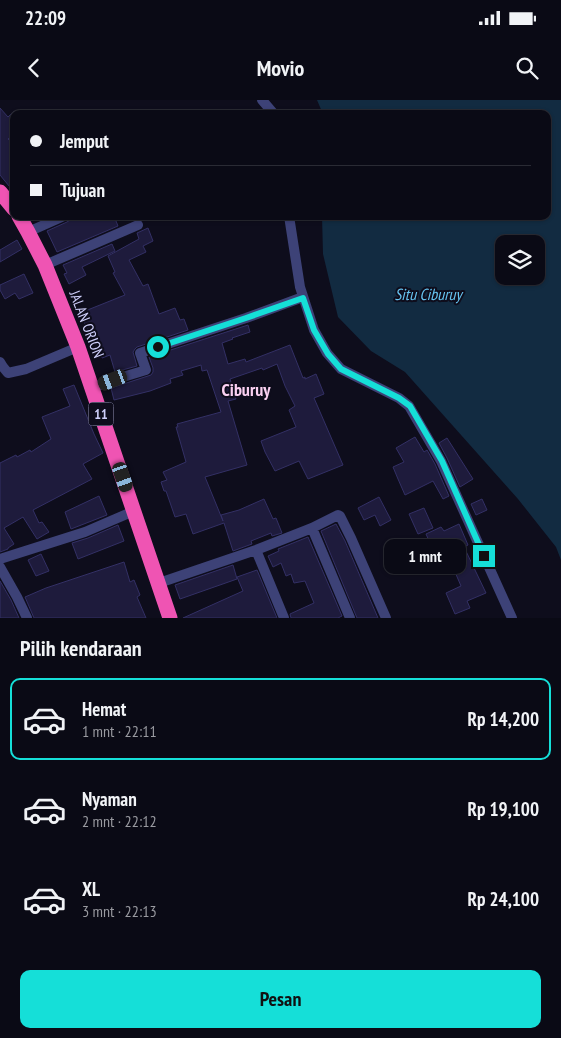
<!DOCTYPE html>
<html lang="id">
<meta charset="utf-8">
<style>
:root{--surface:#0a0a15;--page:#181822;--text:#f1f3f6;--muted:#999aa0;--line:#2a2b34;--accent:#15dfd8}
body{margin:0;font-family:"PT Sans Narrow",sans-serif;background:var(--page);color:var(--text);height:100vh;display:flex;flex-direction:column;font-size:19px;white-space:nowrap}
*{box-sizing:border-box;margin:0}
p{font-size:16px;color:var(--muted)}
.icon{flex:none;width:28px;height:28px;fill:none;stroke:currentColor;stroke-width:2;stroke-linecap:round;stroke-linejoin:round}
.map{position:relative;height:518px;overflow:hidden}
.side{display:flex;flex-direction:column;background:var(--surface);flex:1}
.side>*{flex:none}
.guide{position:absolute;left:10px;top:10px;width:541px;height:110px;border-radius:10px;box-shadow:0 1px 4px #0004,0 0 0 1px var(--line);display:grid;align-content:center;height:110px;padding:0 20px;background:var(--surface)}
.controls{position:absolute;left:495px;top:135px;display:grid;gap:10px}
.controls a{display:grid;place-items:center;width:50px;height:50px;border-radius:10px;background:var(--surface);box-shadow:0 1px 4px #0004,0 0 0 1px var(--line);font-size:25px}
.end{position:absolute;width:22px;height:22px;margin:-11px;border:6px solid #15dfd8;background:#111;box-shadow:0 0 0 2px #111}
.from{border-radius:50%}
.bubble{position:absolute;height:35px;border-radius:10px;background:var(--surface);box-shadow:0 1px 4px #0004,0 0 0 1px var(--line);font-size:16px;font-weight:700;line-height:35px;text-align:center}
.car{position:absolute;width:15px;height:30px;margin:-15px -8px;border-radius:6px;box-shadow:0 0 4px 1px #0007;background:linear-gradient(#222 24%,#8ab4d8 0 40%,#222 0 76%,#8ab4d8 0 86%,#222 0)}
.guide b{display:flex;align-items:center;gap:18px;height:48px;font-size:19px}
.guide b+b{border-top:1px solid var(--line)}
.guide i{width:12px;height:12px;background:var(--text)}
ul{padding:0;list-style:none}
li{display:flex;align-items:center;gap:15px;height:82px;margin:0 10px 8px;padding:0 10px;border:2px solid transparent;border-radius:10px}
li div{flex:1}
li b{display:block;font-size:19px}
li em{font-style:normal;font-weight:700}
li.selected{border-color:var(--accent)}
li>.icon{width:45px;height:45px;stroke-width:1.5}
h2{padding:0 20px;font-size:22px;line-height:60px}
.cta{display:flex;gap:10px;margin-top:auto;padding:10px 20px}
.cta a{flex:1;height:58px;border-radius:10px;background:var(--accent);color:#111;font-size:20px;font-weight:700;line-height:58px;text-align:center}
.status{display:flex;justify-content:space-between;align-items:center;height:35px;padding:0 25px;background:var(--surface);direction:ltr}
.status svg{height:14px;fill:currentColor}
header{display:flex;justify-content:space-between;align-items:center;height:65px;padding:0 20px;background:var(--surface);font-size:22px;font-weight:700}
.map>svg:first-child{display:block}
.water{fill:#122b41;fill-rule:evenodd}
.building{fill:#1e1b3c;stroke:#333065}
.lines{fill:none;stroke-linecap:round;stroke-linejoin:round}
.street{stroke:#3d4277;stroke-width:10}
.highway{stroke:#ef54b3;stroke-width:15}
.route{stroke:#15dfd8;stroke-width:6}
.labels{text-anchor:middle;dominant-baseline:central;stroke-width:4;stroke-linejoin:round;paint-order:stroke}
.shield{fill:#0e0d1c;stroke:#9495b7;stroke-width:1}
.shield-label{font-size:14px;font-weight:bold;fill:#cecffa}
.street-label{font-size:15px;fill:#cecffa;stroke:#0e0d1c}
.water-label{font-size:16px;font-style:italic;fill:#66c3f0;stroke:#0e0d1c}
.quarter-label{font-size:18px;font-weight:bold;fill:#fad0f1;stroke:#0e0d1c}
</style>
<div class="status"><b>22:09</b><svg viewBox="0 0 49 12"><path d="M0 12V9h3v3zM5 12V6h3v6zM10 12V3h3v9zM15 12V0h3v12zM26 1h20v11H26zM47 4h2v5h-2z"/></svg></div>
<header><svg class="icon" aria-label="back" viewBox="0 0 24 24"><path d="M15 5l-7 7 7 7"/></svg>Movio<svg class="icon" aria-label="search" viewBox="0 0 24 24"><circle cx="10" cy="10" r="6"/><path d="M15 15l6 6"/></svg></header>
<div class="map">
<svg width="561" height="518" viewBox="0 0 561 518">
<rect width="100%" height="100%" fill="#0e0d1c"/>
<path class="water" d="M 317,0 L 561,0 L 561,460 L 556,447 L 518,399 L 405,272 L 371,251 L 338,217 L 323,154 L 322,116 L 548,116 L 548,14 L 323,14 ZM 504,144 L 536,144 L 536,176 L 504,176 Z"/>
<path class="building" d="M 0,8 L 8,17 L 14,11 L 14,33 L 8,39 L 14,45 L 14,92 L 0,75 Z
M 71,116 L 114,116 L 118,126 L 57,152 L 47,131 L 67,122 L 70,120 Z
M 148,128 L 153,141 L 143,146 L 146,152 L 129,160 L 143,186 L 148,184 L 159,214 L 175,208 L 180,220 L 184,219 L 188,230 L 137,247 L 135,249 L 133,252 L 137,266 L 115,272 L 110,255 L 102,258 L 94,235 L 91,237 L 80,213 L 125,195 L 113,173 L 115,172 L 108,156 L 139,139 L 137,133 Z
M 17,140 L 22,149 L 0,162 L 0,150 Z
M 112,144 L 115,151 L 82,167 L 86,175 L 69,184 L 64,174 L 67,173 L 63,165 Z
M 24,174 L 33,193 L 19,199 L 15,193 L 5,199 L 0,190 L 0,185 Z
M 248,225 L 250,232 L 232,238 L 233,239 L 222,243 L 228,264 L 245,259 L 246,262 L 290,245 L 303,278 L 305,277 L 305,279 L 316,274 L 324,294 L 314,298 L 343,365 L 308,379 L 299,361 L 275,371 L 265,352 L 261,341 L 296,327 L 289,310 L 295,306 L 285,286 L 277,264 L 263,270 L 262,268 L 230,279 L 236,299 L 228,301 L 247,365 L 205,377 L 223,421 L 221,415 L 239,410 L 264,399 L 273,419 L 276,418 L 282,433 L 272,436 L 271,433 L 251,441 L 252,444 L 233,451 L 224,423 L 193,434 L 186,414 L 175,417 L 166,391 L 164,391 L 161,382 L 167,380 L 163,372 L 186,362 L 176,327 L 178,327 L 177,324 L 221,312 L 207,270 L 202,271 L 201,265 L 181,271 L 183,275 L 170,279 L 171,283 L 150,291 L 114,300 L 111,288 L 151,275 L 153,272 L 153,268 L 149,257 Z
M 74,285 L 94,334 L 103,353 L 83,364 L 92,379 L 33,410 L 39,423 L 42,422 L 49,432 L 37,439 L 23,417 L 4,428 L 14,444 L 8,448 L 8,449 L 0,452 L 0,363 L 16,355 L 17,357 L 30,350 L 31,352 L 51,339 L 42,317 L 70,306 L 63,289 Z
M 415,337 L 424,352 L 427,350 L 435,364 L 449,396 L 443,399 L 433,381 L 405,395 L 398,379 L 393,367 L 404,362 L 396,348 Z
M 447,338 L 473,379 L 460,387 L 447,358 L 439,343 Z
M 99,396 L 107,415 L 71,429 L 65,412 Z
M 379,397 L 391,420 L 380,426 L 375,415 L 364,420 L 358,408 Z
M 482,399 L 487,410 L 476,415 L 471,404 Z
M 424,408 L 433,428 L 418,434 L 409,414 Z
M 336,424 L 345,441 L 378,518 L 357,518 L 321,431 Z
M 459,424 L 468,445 L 464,447 L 486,493 L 467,501 L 470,508 L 455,514 L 446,493 L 461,486 L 452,465 L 451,466 L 437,440 L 430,443 L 426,434 L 441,427 L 444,431 Z
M 118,425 L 124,441 L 78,459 L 72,443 L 88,438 Z
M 308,437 L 342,516 L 338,518 L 291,518 L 290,514 L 314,503 L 305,481 L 294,483 L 291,474 L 286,476 L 281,463 L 273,467 L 268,456 L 279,451 L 278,449 Z
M 41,454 L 49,471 L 36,476 L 28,460 Z
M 124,462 L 130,482 L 134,480 L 140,495 L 137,497 L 146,518 L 34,518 L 25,497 L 46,488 Z
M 233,465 L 237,479 L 180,499 L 175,485 Z
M 257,470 L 277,518 L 183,518 L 243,491 L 237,477 Z
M 0,481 L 11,500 L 19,518 L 0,518 Z"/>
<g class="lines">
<path class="street" d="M 262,0 L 274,14
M 289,116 L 300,187 L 314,230 L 327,253 L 341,269 L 399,298 L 409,306 L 441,361 L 512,518
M 28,132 L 64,116
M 45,165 L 138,125
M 0,262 L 3,267 L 8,273 L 26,269 L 78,247
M 92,288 L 113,280 L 146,270 L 140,253 L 246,218 L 303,197
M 312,428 L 350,518
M 256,450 L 284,518
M 0,459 L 85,432 L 134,411
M 0,467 L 17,497 L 27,518
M 159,483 L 256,450 L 312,428 L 338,415 L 340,416 L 351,438 L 386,518"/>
<path class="highway" d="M 0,92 L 14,109
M 19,116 L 28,132 L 45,165 L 78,247 L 170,518"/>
</g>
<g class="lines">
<path class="route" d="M 158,247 L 246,218 L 303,198 L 314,230 L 328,254 L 341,269 L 399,298 L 410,306 L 442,361 L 484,456"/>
</g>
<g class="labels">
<rect class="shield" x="88.5" y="302.5" width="25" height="23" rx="4"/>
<g class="shield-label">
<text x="101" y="314">11</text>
</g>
<g class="street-label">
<text transform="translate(87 224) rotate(69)">JALAN ORION</text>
</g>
<g class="water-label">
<text x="428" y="194">Situ Ciburuy</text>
</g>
<g class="quarter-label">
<text x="246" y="289">Ciburuy</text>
</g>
</g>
</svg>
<div class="controls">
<a><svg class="icon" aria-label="layers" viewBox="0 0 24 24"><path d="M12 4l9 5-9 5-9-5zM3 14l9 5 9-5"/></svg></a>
</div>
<i class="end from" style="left:158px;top:247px"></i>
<i class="end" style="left:484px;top:456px"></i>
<div class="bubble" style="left:384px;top:439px;width:82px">1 mnt</div>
<i class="car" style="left:113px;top:280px;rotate:249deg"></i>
<i class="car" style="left:123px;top:377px;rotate:161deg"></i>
<div class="guide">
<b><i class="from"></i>Jemput</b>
<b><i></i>Tujuan</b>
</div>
</div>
<section class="side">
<h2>Pilih kendaraan</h2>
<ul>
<li class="selected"><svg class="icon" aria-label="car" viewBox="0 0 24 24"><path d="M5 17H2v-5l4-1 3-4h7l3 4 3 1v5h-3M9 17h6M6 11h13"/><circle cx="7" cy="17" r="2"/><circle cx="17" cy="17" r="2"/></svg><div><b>Hemat</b><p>1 mnt · 22:11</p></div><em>Rp 14,200</em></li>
<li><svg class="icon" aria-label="car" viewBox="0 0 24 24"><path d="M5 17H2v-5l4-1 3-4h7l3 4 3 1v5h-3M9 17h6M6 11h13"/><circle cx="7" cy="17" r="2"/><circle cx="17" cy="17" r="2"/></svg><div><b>Nyaman</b><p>2 mnt · 22:12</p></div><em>Rp 19,100</em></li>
<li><svg class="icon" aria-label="car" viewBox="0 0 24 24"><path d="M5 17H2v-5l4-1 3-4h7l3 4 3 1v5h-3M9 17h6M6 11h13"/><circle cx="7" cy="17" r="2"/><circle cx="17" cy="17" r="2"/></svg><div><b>XL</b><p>3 mnt · 22:13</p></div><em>Rp 24,100</em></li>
</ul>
<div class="cta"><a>Pesan</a></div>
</section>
